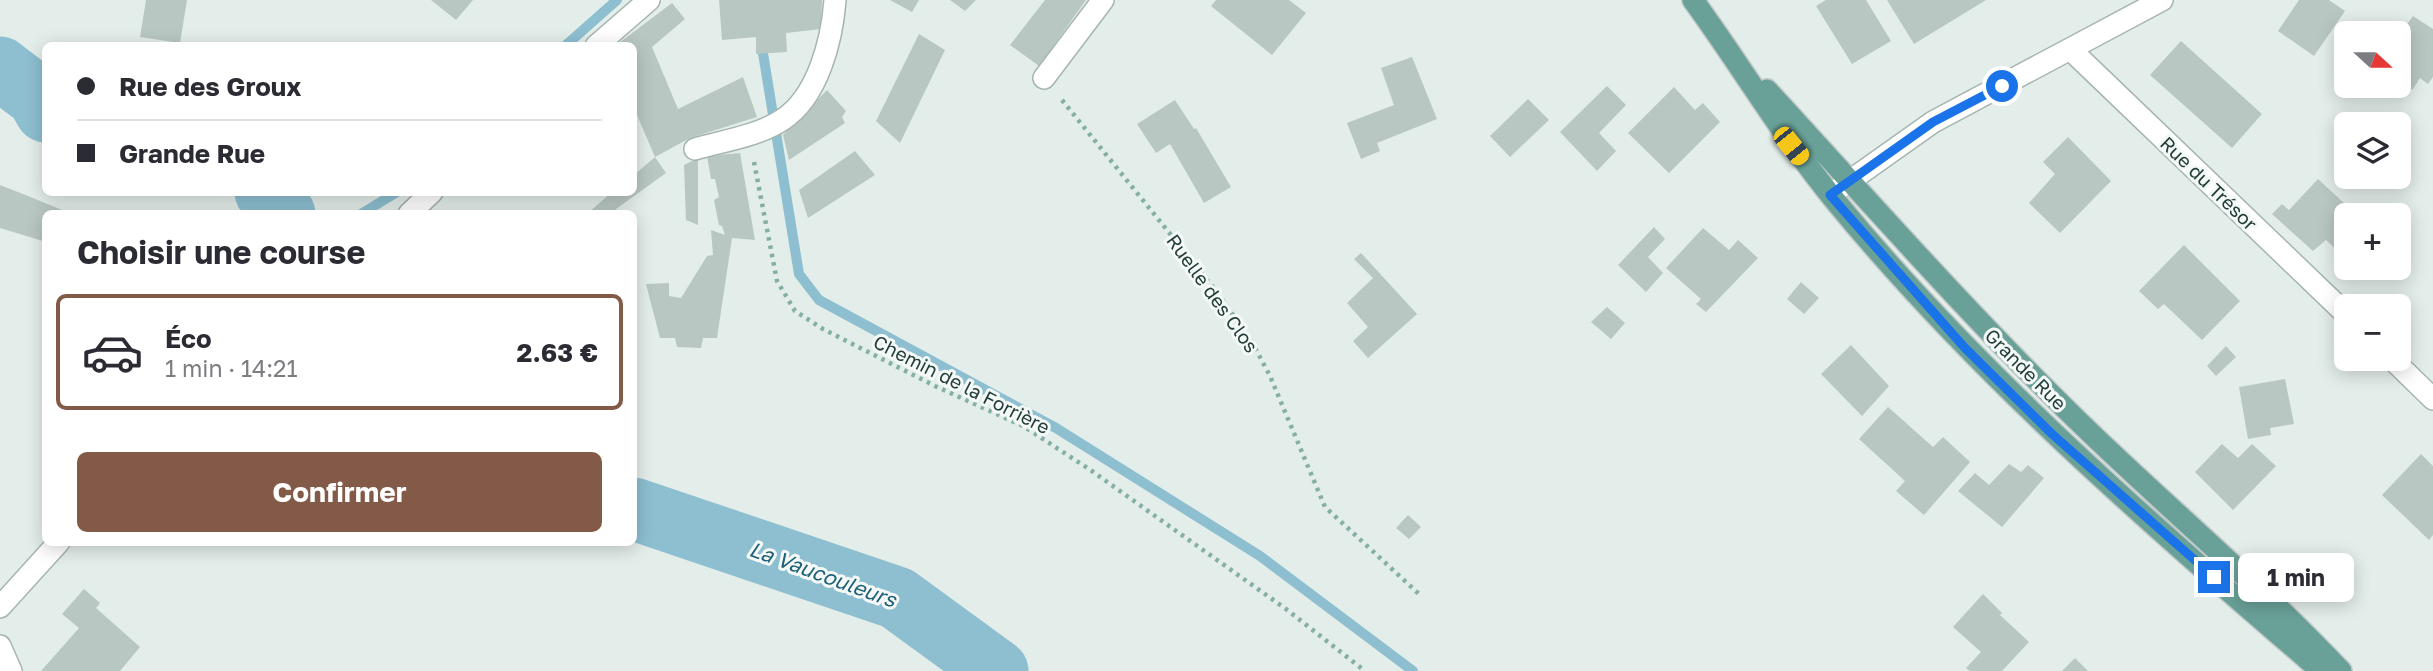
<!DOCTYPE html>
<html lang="fr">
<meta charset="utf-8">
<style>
:root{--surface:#fff;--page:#f7f7f7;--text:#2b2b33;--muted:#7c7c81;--line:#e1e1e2;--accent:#835947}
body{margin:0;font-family:"Golos Text",sans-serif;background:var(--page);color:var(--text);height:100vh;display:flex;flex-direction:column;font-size:26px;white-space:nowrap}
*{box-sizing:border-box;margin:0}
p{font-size:23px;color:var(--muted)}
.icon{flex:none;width:38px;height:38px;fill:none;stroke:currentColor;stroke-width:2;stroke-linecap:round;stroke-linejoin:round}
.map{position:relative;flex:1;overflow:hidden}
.details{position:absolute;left:42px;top:210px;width:595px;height:336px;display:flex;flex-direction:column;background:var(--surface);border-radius:10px;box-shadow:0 4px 18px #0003}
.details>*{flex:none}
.hud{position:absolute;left:42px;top:42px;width:595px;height:154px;border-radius:10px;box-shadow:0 4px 18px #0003;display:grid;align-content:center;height:154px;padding:0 35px;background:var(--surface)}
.needle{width:46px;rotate:111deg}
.tools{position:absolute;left:2334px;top:21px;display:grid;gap:14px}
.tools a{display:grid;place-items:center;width:77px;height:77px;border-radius:10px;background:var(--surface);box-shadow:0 4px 18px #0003;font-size:35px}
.end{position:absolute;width:32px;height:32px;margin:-16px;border:9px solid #1a73e8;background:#fff;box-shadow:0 0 0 4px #fff}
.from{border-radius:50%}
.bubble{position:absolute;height:49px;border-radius:10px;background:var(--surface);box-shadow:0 4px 18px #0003;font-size:23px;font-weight:700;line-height:49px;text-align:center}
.car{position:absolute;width:21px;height:42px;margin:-21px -10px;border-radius:9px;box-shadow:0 0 5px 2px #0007;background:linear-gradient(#f5c518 24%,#345 0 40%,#f5c518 0 76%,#345 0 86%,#f5c518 0)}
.hud b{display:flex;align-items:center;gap:24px;height:66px;font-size:26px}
.hud b+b{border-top:2px solid var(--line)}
.hud i{width:18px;height:18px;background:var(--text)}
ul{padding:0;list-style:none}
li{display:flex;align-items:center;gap:21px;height:116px;margin:0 14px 10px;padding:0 21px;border:4px solid transparent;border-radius:10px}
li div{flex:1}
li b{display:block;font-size:26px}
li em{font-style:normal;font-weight:700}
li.on{border-color:var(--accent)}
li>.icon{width:63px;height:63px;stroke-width:1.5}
h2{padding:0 35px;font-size:32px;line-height:84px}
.cta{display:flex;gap:14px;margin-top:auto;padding:14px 35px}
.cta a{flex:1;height:80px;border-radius:10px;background:var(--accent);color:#fff;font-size:28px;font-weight:700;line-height:80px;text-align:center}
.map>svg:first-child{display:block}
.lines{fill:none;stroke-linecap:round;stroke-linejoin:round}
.stream{stroke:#8dbfd0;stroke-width:10}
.river{stroke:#8dbfd0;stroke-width:63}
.building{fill:#b9c7c3}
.street-casing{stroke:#a6b5b1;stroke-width:24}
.primary-casing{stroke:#c1c9c8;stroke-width:24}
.path{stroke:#85afa6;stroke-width:4.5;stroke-dasharray:3.5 5;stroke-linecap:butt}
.street{stroke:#fff;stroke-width:21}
.primary{stroke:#69a198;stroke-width:21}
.route{stroke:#1a73e8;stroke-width:9}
.labels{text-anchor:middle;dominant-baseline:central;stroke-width:6;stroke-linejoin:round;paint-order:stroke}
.street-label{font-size:19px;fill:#233e39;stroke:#f4f9f7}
.water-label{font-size:21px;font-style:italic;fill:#1f6178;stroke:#f4f9f7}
</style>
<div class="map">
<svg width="2433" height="671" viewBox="0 0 2433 671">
<rect width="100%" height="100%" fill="#e3ede9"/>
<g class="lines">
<path class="stream" d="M 761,41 L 799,274 L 819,300 L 1056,428 L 1260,556 L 1413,671
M 565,46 L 617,0
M 361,214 L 397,192"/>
<path class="river" d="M 0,68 L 38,97 L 46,111
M 266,192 L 284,214
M 634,509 L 897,598 L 997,671"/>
</g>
<path class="building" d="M 146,0 L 187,0 L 180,43 L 140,37 Z
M 431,0 L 473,0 L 456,20 Z
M 719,0 L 822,0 L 821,29 L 786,33 L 787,52 L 756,54 L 756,37 L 722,40 Z
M 890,0 L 919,0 L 912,12 Z
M 950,0 L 976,0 L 965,11 Z
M 1045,0 L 1086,0 L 1039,66 L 1010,45 Z
M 1216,0 L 1289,0 L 1306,13 L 1272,55 L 1211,6 Z
M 1826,0 L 1866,0 L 1891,41 L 1852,64 L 1816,6 Z
M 1887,0 L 1986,0 L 1914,44 Z
M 2299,0 L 2329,0 L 2345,11 L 2314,56 L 2278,31 Z
M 672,3 L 685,19 L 652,47 L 678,109 L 743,77 L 757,117 L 690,138 L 655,157 L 634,108 L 634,46 L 615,46 Z
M 2413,16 L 2433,29 L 2433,77 L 2428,84 L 2420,78 L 2413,89 L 2406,91 L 2399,87 L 2399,71 L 2402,66 L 2399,65 L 2399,36 Z
M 919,34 L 945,50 L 900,143 L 876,121 Z
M 2181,41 L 2262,114 L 2232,148 L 2150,75 Z
M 1412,57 L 1437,119 L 1377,143 L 1380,151 L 1361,159 L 1347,123 L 1394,105 L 1381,68 Z
M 1607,86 L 1626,105 L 1599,133 L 1616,151 L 1597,171 L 1560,132 Z
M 1674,87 L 1695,110 L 1703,103 L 1720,122 L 1669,173 L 1628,133 Z
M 827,90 L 846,111 L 842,117 L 845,123 L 789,160 L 783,135 Z
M 1528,99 L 1549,120 L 1510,157 L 1490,136 Z
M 1175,100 L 1194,129 L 1196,128 L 1231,187 L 1204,203 L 1170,144 L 1156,153 L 1137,124 Z
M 2068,137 L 2111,181 L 2060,233 L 2029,203 L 2055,174 L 2043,162 Z
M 855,151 L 875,175 L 808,218 L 799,190 Z
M 740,153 L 755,240 L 732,238 L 717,338 L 703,338 L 701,348 L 677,347 L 675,338 L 660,338 L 646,284 L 669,283 L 669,296 L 681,298 L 707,256 L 713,255 L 711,230 L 725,235 L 722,226 L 719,225 L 714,200 L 719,197 L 715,179 L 711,179 L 707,156 Z
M 655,157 L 666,173 L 616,209 L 618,214 L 587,214 L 612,192 L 634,192 L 634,175 Z
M 698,158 L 698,225 L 686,220 L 684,165 Z
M 2318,179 L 2357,215 L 2347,215 L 2347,250 L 2342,255 L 2326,240 L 2313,251 L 2272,214 L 2282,204 L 2289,210 Z
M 0,185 L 23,194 L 72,214 L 46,214 L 46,242 L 0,228 Z
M 1654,227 L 1665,239 L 1648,257 L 1663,273 L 1646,292 L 1618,265 Z
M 1703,228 L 1729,250 L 1738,240 L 1758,258 L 1706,312 L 1696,304 L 1701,299 L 1666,268 Z
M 2184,245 L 2240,301 L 2202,340 L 2164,304 L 2158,309 L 2139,291 Z
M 1361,253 L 1417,314 L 1368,358 L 1353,341 L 1368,327 L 1347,303 L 1373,278 L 1354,259 Z
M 1801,282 L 1819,298 L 1804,314 L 1787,299 Z
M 1607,307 L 1625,323 L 1611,339 L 1591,322 Z
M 1851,345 L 1889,386 L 1862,416 L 1821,374 Z
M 2226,346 L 2236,357 L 2216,376 L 2207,366 Z
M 2285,379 L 2294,424 L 2270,428 L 2271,435 L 2248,439 L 2239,387 Z
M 1888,407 L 1933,447 L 1943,437 L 1970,462 L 1924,515 L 1896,491 L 1905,481 L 1859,439 Z
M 2222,444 L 2238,458 L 2252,444 L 2276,466 L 2233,510 L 2195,472 Z
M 2421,454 L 2433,466 L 2433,535 L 2429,540 L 2382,495 Z
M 2009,464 L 2021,472 L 2028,465 L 2044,478 L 2002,527 L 1958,491 L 1975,473 L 1989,485 Z
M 1408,515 L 1421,527 L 1409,539 L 1396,528 Z
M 84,589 L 100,603 L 96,608 L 140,647 L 120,671 L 41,671 L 79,628 L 62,614 Z
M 1983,594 L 2002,613 L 2000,615 L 2029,642 L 2002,671 L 1970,671 L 1966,668 L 1981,652 L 1953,627 Z
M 2075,658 L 2088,671 L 2062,671 Z"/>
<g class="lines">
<defs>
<path id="street" d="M 596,46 L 649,0
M 2071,50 L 2347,315
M 1044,78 L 1103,0
M 695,149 C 722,141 758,136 782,120 C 818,97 832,40 835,0
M 1837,190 L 1933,122 L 2162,0
M 409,214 L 432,192
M 2392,359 L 2433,399
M 0,607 L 59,542
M 0,646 L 11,671"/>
<path id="primary" d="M 1693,0 C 1742,67 1784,139 1837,203 C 1980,377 2151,524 2321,671
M 1767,90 C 1869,201 1968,314 2076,419 C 2163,504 2257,582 2341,671"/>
</defs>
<use href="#street" class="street-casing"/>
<use href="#primary" class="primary-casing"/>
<path class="path" d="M 1062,100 L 1217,292 L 1252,342 L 1270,376 L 1325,507 L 1419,594
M 754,162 L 777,281 L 795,311 L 823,329 L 935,386 L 1023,426 L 1089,469 L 1286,609 L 1365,671"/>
<use href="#street" class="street"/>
<use href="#primary" class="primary"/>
</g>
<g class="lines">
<path class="route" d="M 2002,86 L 1933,122 L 1830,195 L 1964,347 L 2052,434 L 2214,577"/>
</g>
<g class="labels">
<g class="street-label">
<text transform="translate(2209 183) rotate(44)">Rue du Trésor</text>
<text transform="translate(1213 293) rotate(54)">Ruelle des Clos</text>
<text transform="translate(2026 369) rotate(45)">Grande Rue</text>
<text transform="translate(962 384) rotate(27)">Chemin de la Forrière</text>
</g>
<g class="water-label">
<text transform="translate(823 574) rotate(20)">La Vaucouleurs</text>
</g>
</g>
</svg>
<div class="tools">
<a><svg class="needle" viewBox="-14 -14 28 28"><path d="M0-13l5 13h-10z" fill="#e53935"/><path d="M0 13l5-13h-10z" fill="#7c7c81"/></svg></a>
<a><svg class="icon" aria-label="layers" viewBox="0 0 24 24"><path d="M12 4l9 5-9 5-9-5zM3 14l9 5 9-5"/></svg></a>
<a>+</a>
<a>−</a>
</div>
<i class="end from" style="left:2002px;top:86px"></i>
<i class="end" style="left:2214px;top:577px"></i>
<div class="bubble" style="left:2238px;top:553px;width:116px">1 min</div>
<i class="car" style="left:1791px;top:146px;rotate:141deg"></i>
<div class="hud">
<b><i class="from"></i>Rue des Groux</b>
<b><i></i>Grande Rue</b>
</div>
<section class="details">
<h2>Choisir une course</h2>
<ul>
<li class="on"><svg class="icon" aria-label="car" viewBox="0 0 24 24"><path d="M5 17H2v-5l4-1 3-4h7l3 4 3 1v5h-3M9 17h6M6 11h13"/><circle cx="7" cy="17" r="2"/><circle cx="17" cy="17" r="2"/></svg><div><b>Éco</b><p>1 min · 14:21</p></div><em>2.63 €</em></li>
</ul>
<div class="cta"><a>Confirmer</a></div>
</section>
</div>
